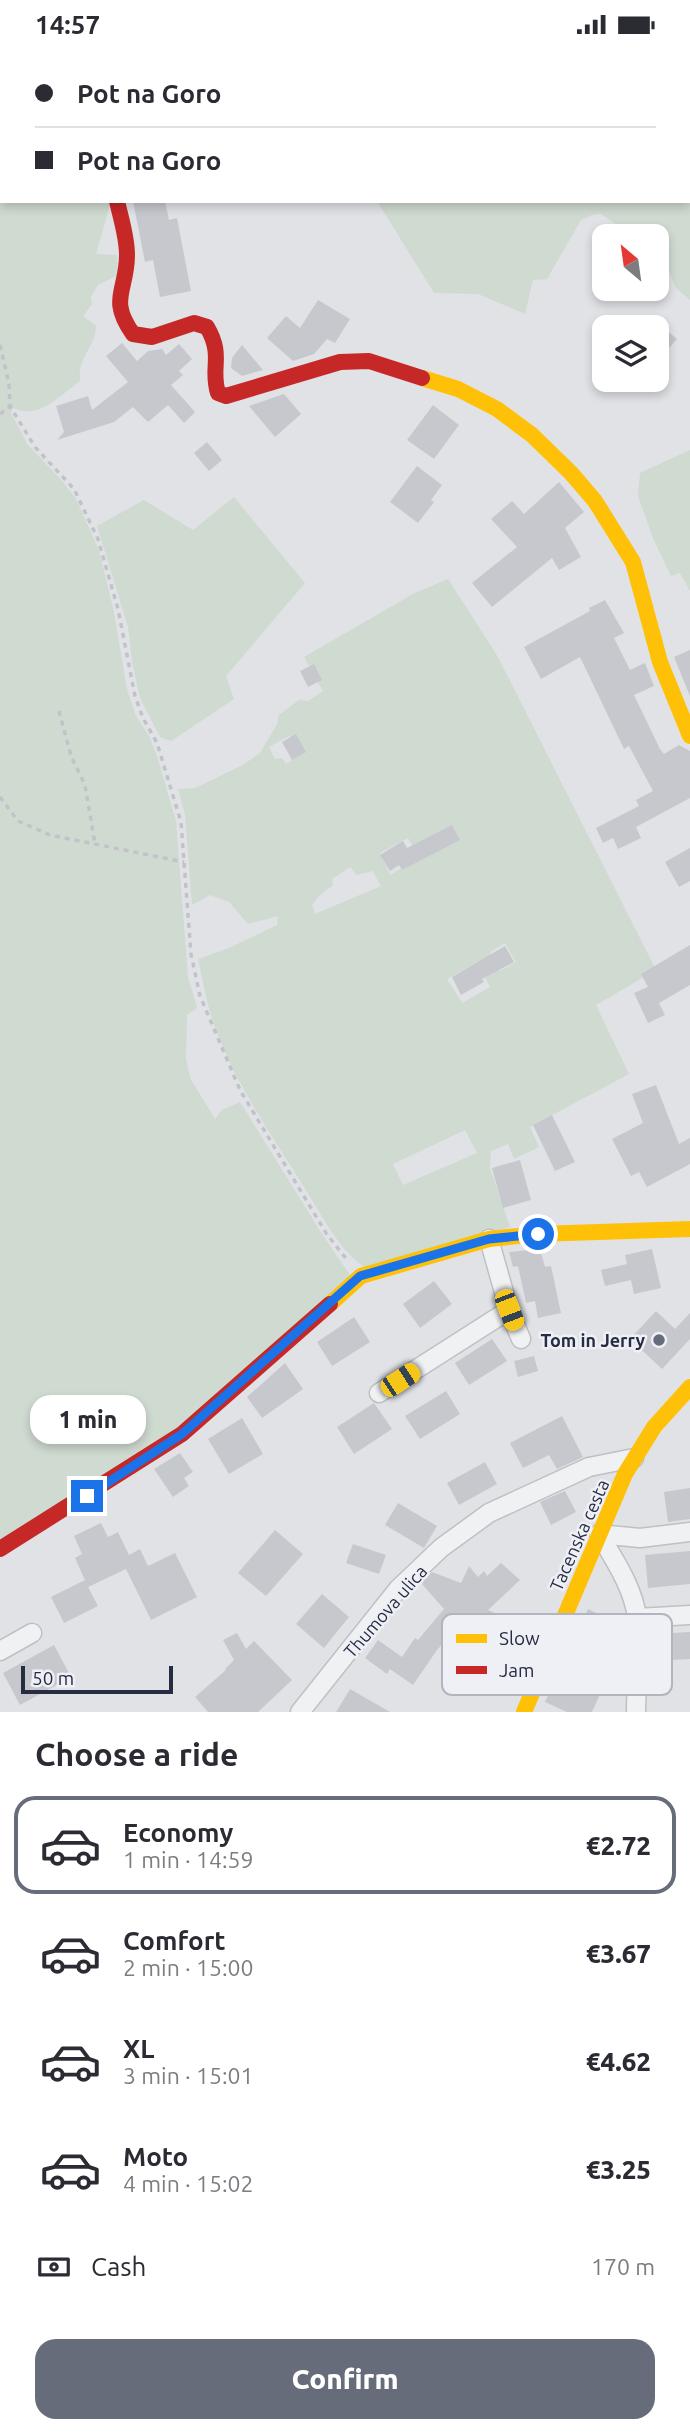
<!DOCTYPE html>
<meta charset="utf-8">
<style>
:root{--surface:#fff;--page:#f2f2f3;--text:#2b2b33;--muted:#7c7c81;--line:#e1e1e2;--accent:#676c7b}
body{margin:0;font-family:Ubuntu,sans-serif;background:var(--page);color:var(--text);height:100vh;display:flex;flex-direction:column;font-size:26px;white-space:nowrap}
*{box-sizing:border-box;margin:0}
p{font-size:23px;color:var(--muted)}
.icon{flex:none;width:38px;height:38px;fill:none;stroke:currentColor;stroke-width:2;stroke-linecap:round;stroke-linejoin:round}
.map{position:relative;height:1663px;overflow:hidden}
.drawer{display:flex;flex-direction:column;background:var(--surface);flex:1}
.drawer>*{flex:none}
.hud{position:absolute;left:0px;top:0px;width:691px;height:154px;box-shadow:0 4px 10px #0003;display:grid;align-content:center;height:154px;padding:0 35px;background:var(--surface)}
.needle{width:46px;rotate:331deg}
.controls{position:absolute;left:592px;top:175px;display:grid;gap:14px}
.controls a{display:grid;place-items:center;width:77px;height:77px;border-radius:14px;background:var(--surface);box-shadow:0 4px 10px #0003;font-size:35px}
.scale{position:absolute;left:21px;bottom:18px;width:152px;box-sizing:border-box;padding-left:7px;border:4px solid #262c41;border-top:0;font-size:19px;line-height:24px;white-space:nowrap;color:#262c41;-webkit-text-stroke:5px #eef0f6;paint-order:stroke}
.end{position:absolute;width:32px;height:32px;margin:-16px;border:9px solid #1a73e8;background:#fff;box-shadow:0 0 0 4px #fff}
.from{border-radius:50%}
.bubble{position:absolute;height:49px;border-radius:21px;background:var(--surface);box-shadow:0 4px 10px #0003;font-size:23px;font-weight:800;line-height:49px;text-align:center}
.car{position:absolute;width:21px;height:42px;margin:-21px -10px;border-radius:9px;box-shadow:0 0 5px 2px #0007;background:linear-gradient(#f5c518 24%,#345 0 40%,#f5c518 0 76%,#345 0 86%,#f5c518 0)}
.hud b{display:flex;align-items:center;gap:24px;height:66px;font-size:26px}
.hud b+b{border-top:2px solid var(--line)}
.hud i{width:18px;height:18px;background:var(--text)}
ul{padding:0;list-style:none}
li{display:flex;align-items:center;gap:21px;height:98px;margin:0 14px 10px;padding:0 21px;border:4px solid transparent;border-radius:21px}
li div{flex:1}
li b{display:block;font-size:26px}
li em{font-style:normal;font-weight:800}
li.active{border-color:var(--accent)}
li>.icon{width:63px;height:63px;stroke-width:1.5}
h2{padding:0 35px;font-size:32px;line-height:84px}
.pay{display:flex;align-items:center;gap:18px;height:77px;padding:0 35px;font-size:26px}
.pay p{margin-inline-start:auto}
.action{display:flex;gap:14px;margin-top:auto;padding:14px 35px}
.action a{flex:1;height:80px;border-radius:21px;background:var(--accent);color:#fff;font-size:28px;font-weight:800;line-height:80px;text-align:center}
.status{display:flex;justify-content:space-between;align-items:center;height:49px;padding:0 35px;background:var(--surface);direction:ltr}
.status svg{height:19px;fill:currentColor}
.map>svg:first-child{display:block}
.green{fill:#cfdad1;fill-rule:evenodd}
.building{fill:#c7c8cd}
.lines{fill:none;stroke-linecap:round;stroke-linejoin:round}
.street-casing{stroke:#bfc0c4;stroke-width:21}
.path{stroke:#c2c3c9;stroke-width:3.5;stroke-dasharray:5 5;stroke-linecap:butt}
.street{stroke:#f0f1f3;stroke-width:18}
.slow{stroke:#ffc107;stroke-width:16}
.jam{stroke:#c62828;stroke-width:16}
.route{stroke:#1a73e8;stroke-width:9}
.poi-dot{fill:#676c7b;stroke:#eef0f6;stroke-width:2.5}
.labels{text-anchor:middle;dominant-baseline:central;stroke-width:5;stroke-linejoin:round;paint-order:stroke}
.poi-label{font-size:18px;font-weight:bold;fill:#262c41;stroke:#eef0f6;text-anchor:end}
.street-label{font-size:18px;fill:#262c41;stroke:#eef0f6}
.key{fill:#eef0f6;stroke:#b2b5c0;stroke-width:2}
.key-label{font-size:19px;fill:#262c41}
</style>
<div class="status"><b>14:57</b><svg viewBox="0 0 49 12"><path d="M0 12V9h3v3zM5 12V6h3v6zM10 12V3h3v9zM15 12V0h3v12zM26 1h20v11H26zM47 4h2v5h-2z"/></svg></div>
<div class="map">
<svg width="690" height="1663" viewBox="0 0 690 1663">
<rect width="100%" height="100%" fill="#e1e2e6"/>
<path class="green" d="M 0,0 L 97,2 L 2,2 L 2,152 L 111,152 L 96,205 L 117,206 L 118,226 L 98,236 L 91,248 L 92,255 L 83,267 L 96,277 C 95,300 77,308 80,332 C 59,347 39,371 13,359 L 11,364 L 28,396 L 63,433 L 76,450 L 99,501 L 114,563 L 127,640 L 135,665 L 149,687 L 157,707 L 176,772 L 188,928 L 197,959 L 187,966 L 186,1010 L 190,1029 L 215,1070 L 222,1061 L 240,1053 L 322,1185 L 354,1232 L 183,1382 L 0,1501 Z
M 289,0 L 690,0 L 690,251 L 676,239 L 667,218 L 656,206 L 656,187 L 634,187 L 601,165 L 592,166 L 581,171 L 547,230 L 533,231 L 525,265 L 478,245 L 434,244 L 377,152 L 690,152 L 690,2 Z
M 690,401 L 690,542 L 680,524 L 671,527 L 653,489 L 638,447 L 640,424 Z
M 234,448 L 305,534 L 226,627 L 234,650 L 171,692 L 160,688 L 140,649 L 132,613 L 128,578 L 97,477 L 144,451 L 193,481 Z
M 448,530 L 498,608 L 656,921 L 596,956 L 629,1025 L 530,1078 L 539,1098 L 514,1110 L 508,1095 L 491,1102 L 490,1119 L 510,1178 L 366,1219 C 338,1201 322,1166 304,1138 C 270,1083 229,1026 210,963 C 205,945 202,928 198,910 L 229,899 L 277,876 L 278,867 L 248,875 L 229,853 L 210,846 L 192,856 L 185,766 L 178,740 L 195,739 L 243,716 L 260,704 L 277,675 L 279,666 L 299,651 L 308,652 L 323,642 L 304,608 L 413,545 ZM 289,687 L 300,706 L 286,715 L 282,709 L 275,710 L 269,698 ZM 408,789 L 419,809 L 390,826 L 380,804 ZM 350,818 L 357,826 L 373,822 L 381,837 L 315,865 L 312,856 L 318,848 L 333,836 L 332,830 ZM 505,894 L 516,913 L 500,922 L 490,903 ZM 477,913 L 490,938 L 462,954 L 447,930 ZM 465,1081 L 477,1104 L 403,1136 L 393,1115 Z"/>
<path class="building" d="M 133,152 L 165,152 L 169,171 L 177,169 L 191,242 L 160,248 L 153,211 L 145,213 Z
M 318,251 L 350,270 L 335,294 L 327,290 L 314,305 L 293,312 L 267,289 L 286,267 L 300,279 Z
M 656,272 L 677,290 L 656,314 Z
M 122,294 L 137,312 L 148,302 L 162,300 L 166,306 L 179,295 L 192,310 L 179,322 L 183,326 L 171,336 L 195,363 L 184,374 L 168,356 L 148,373 L 133,358 L 114,373 L 57,391 L 64,383 L 56,357 L 88,347 L 92,361 L 128,333 L 106,307 Z
M 242,296 L 263,321 L 242,327 L 231,319 L 232,309 Z
M 284,345 L 301,365 L 275,388 L 249,357 Z
M 433,356 L 459,376 L 434,410 L 407,391 Z
M 207,393 L 222,411 L 209,422 L 194,404 Z
M 417,417 L 442,436 L 431,451 L 434,453 L 418,474 L 390,453 Z
M 559,433 L 584,463 L 565,479 L 581,508 L 559,521 L 552,509 L 492,558 L 472,534 L 517,498 L 491,470 L 512,452 L 524,465 Z
M 605,551 L 624,584 L 614,589 L 630,621 L 645,614 L 654,637 L 634,646 L 660,700 L 664,705 L 679,696 L 690,702 L 690,749 L 636,778 L 641,789 L 618,800 L 613,789 L 603,794 L 596,779 L 639,757 L 636,751 L 653,742 L 629,697 L 624,700 L 580,608 L 541,630 L 524,598 L 590,562 L 589,559 Z
M 690,601 L 690,647 L 674,608 Z
M 314,615 L 322,631 L 308,638 L 300,622 Z
M 296,685 L 306,703 L 292,711 L 282,693 Z
M 452,776 L 460,791 L 402,821 L 399,816 L 390,822 L 380,806 L 403,792 L 407,799 Z
M 690,799 L 690,832 L 679,838 L 665,813 Z
M 690,896 L 690,936 L 659,954 L 665,966 L 648,974 L 634,944 L 648,938 L 641,925 Z
M 505,897 L 514,913 L 482,930 L 484,933 L 461,946 L 452,928 Z
M 656,1036 L 679,1095 L 690,1089 L 690,1115 L 647,1138 L 639,1123 L 631,1127 L 612,1090 L 643,1074 L 632,1045 Z
M 552,1066 L 575,1113 L 555,1122 L 533,1076 Z
M 520,1111 L 531,1151 L 503,1159 L 492,1119 Z
M 540,1200 L 545,1218 L 551,1217 L 561,1264 L 538,1269 L 535,1252 L 526,1254 L 518,1217 L 513,1218 L 509,1203 Z
M 652,1200 L 661,1239 L 634,1245 L 631,1231 L 605,1237 L 601,1221 L 627,1215 L 625,1206 Z
M 434,1232 L 452,1255 L 420,1279 L 403,1255 Z
M 656,1262 L 675,1280 L 690,1264 L 690,1290 L 662,1320 L 630,1290 Z
M 354,1268 L 370,1293 L 332,1317 L 317,1293 Z
M 492,1290 L 507,1312 L 469,1336 L 455,1314 Z
M 534,1307 L 538,1322 L 518,1328 L 514,1312 Z
M 285,1314 L 303,1340 L 262,1369 L 247,1348 Z
M 446,1342 L 460,1365 L 420,1390 L 405,1367 Z
M 374,1354 L 392,1380 L 354,1405 L 337,1378 Z
M 562,1367 L 583,1408 L 557,1420 L 549,1406 L 523,1419 L 510,1394 Z
M 242,1369 L 263,1405 L 229,1425 L 208,1390 Z
M 180,1404 L 193,1423 L 184,1429 L 189,1437 L 173,1448 L 154,1420 Z
M 485,1413 L 497,1435 L 459,1456 L 447,1434 Z
M 690,1439 L 690,1470 L 668,1473 L 664,1443 Z
M 565,1442 L 576,1463 L 551,1476 L 540,1453 Z
M 398,1454 L 437,1477 L 424,1499 L 385,1476 Z
M 101,1474 L 108,1488 L 118,1483 L 129,1506 L 140,1500 L 148,1517 L 175,1504 L 197,1548 L 151,1571 L 126,1520 L 88,1538 L 98,1557 L 64,1574 L 51,1548 L 85,1531 L 88,1538 L 75,1509 L 82,1505 L 74,1487 Z
M 275,1481 L 303,1505 L 266,1547 L 238,1524 Z
M 353,1495 L 386,1506 L 379,1525 L 346,1514 Z
M 690,1502 L 690,1535 L 648,1539 L 645,1506 Z
M 501,1514 L 520,1531 L 488,1561 L 526,1578 L 516,1602 L 472,1584 L 465,1592 L 454,1582 L 437,1601 L 413,1636 L 390,1620 L 387,1625 L 365,1609 L 378,1591 L 402,1608 L 415,1589 L 418,1591 L 444,1560 L 421,1534 L 432,1523 L 461,1534 L 469,1517 L 478,1528 L 484,1522 L 487,1527 Z
M 322,1545 L 349,1568 L 324,1599 L 296,1575 Z
M 588,1560 L 619,1575 L 593,1632 L 604,1637 L 592,1663 L 567,1663 L 545,1653 Z
M 690,1583 L 690,1610 L 651,1612 L 650,1585 Z
M 237,1584 L 246,1600 L 254,1592 L 292,1631 L 258,1663 L 208,1663 L 195,1648 L 226,1621 L 225,1620 L 234,1611 L 223,1591 Z
M 54,1596 L 71,1628 L 20,1656 L 3,1624 Z
M 350,1640 L 390,1663 L 336,1663 Z"/>
<g class="lines">
<defs>
<path id="street" d="M 127,2 L 128,0
M 489,1190 L 509,1261 L 521,1290
M 379,1344 L 509,1261
M 599,1485 C 614,1510 634,1540 637,1569 C 641,1597 636,1634 636,1663
M 599,1485 L 640,1489 L 690,1483
M 637,1569 L 690,1566
M 0,1602 L 32,1584
M 300,1663 L 398,1540 L 441,1499 L 489,1464 L 589,1418 L 634,1409"/>
</defs>
<use href="#street" class="street-casing"/>
<path class="path" d="M 0,74 L 2,73
M 0,296 L 9,335 L 10,357 L 35,398 L 74,440 L 98,490 L 118,560 L 135,647 L 143,669 L 157,694 L 181,773 L 191,905 L 200,947 L 240,1041 L 326,1184 L 348,1212
M 0,365 L 10,357
M 59,662 L 71,707 L 85,736 L 95,795
M 0,748 L 18,772 L 50,786 L 184,813"/>
<use href="#street" class="street"/>
<path class="slow" d="M 422,329 L 458,340 L 497,360 L 532,386 L 571,424 L 595,452 L 633,513 L 660,613 L 690,687
M 330,1255 L 361,1227 L 489,1190 L 538,1185 L 690,1180
M 524,1663 L 625,1425 L 654,1378 L 690,1338"/>
<path class="jam" d="M 117,152 C 121,170 127,188 127,206 C 127,242 108,250 133,285 L 152,288 L 194,274 L 207,278 C 224,307 210,319 218,344 L 226,347 L 340,313 L 369,312 L 422,329
M 0,1500 L 182,1385 L 330,1255"/>
</g>
<g class="lines">
<path class="route" d="M 87,1447 L 182,1385 L 360,1227 L 489,1190 L 538,1185"/>
</g>
<circle class="poi-dot" cx="659" cy="1291" r="7"/>
<g class="labels">
<g class="poi-label">
<text x="645" y="1291">Tom in Jerry</text>
</g>
<g class="street-label">
<text transform="translate(579 1486) rotate(-66)">Tacenska cesta</text>
<text transform="translate(385 1562) rotate(-49)">Thumova ulica</text>
</g>
</g>
<rect x="442" y="1565" width="230" height="81" rx="10" class="key"/>
<rect x="456" y="1585" width="31" height="9" fill="#ffc107"/>
<rect x="456" y="1617" width="31" height="8" fill="#c62828"/>
<g class="key-label">
<text x="499" y="1596">Slow</text>
<text x="499" y="1628">Jam</text>
</g>
</svg>
<div class="controls">
<a><svg class="needle" viewBox="-14 -14 28 28"><path d="M0-13l5 13h-10z" fill="#e53935"/><path d="M0 13l5-13h-10z" fill="#7c7c81"/></svg></a>
<a><svg class="icon" aria-label="layers" viewBox="0 0 24 24"><path d="M12 4l9 5-9 5-9-5zM3 14l9 5 9-5"/></svg></a>
</div>
<div class="scale">50 m</div>
<i class="end from" style="left:538px;top:1185px"></i>
<i class="end" style="left:87px;top:1447px"></i>
<div class="bubble" style="left:30px;top:1346px;width:116px">1 min</div>
<i class="car" style="left:509px;top:1261px;rotate:159deg"></i>
<i class="car" style="left:400px;top:1331px;rotate:57deg"></i>
<div class="hud">
<b><i class="from"></i>Pot na Goro</b>
<b><i></i>Pot na Goro</b>
</div>
</div>
<section class="drawer">
<h2>Choose a ride</h2>
<ul>
<li class="active"><svg class="icon" aria-label="car" viewBox="0 0 24 24"><path d="M5 17H2v-5l4-1 3-4h7l3 4 3 1v5h-3M9 17h6M6 11h13"/><circle cx="7" cy="17" r="2"/><circle cx="17" cy="17" r="2"/></svg><div><b>Economy</b><p>1 min · 14:59</p></div><em>€2.72</em></li>
<li><svg class="icon" aria-label="car" viewBox="0 0 24 24"><path d="M5 17H2v-5l4-1 3-4h7l3 4 3 1v5h-3M9 17h6M6 11h13"/><circle cx="7" cy="17" r="2"/><circle cx="17" cy="17" r="2"/></svg><div><b>Comfort</b><p>2 min · 15:00</p></div><em>€3.67</em></li>
<li><svg class="icon" aria-label="car" viewBox="0 0 24 24"><path d="M5 17H2v-5l4-1 3-4h7l3 4 3 1v5h-3M9 17h6M6 11h13"/><circle cx="7" cy="17" r="2"/><circle cx="17" cy="17" r="2"/></svg><div><b>XL</b><p>3 min · 15:01</p></div><em>€4.62</em></li>
<li><svg class="icon" aria-label="car" viewBox="0 0 24 24"><path d="M5 17H2v-5l4-1 3-4h7l3 4 3 1v5h-3M9 17h6M6 11h13"/><circle cx="7" cy="17" r="2"/><circle cx="17" cy="17" r="2"/></svg><div><b>Moto</b><p>4 min · 15:02</p></div><em>€3.25</em></li>
</ul>
<div class="pay"><svg class="icon" aria-label="cash" viewBox="0 0 24 24"><path d="M3 7h18v10H3z"/><circle cx="12" cy="12" r="2"/></svg>Cash<p>170 m</p></div>
<div class="action"><a>Confirm</a></div>
</section>
